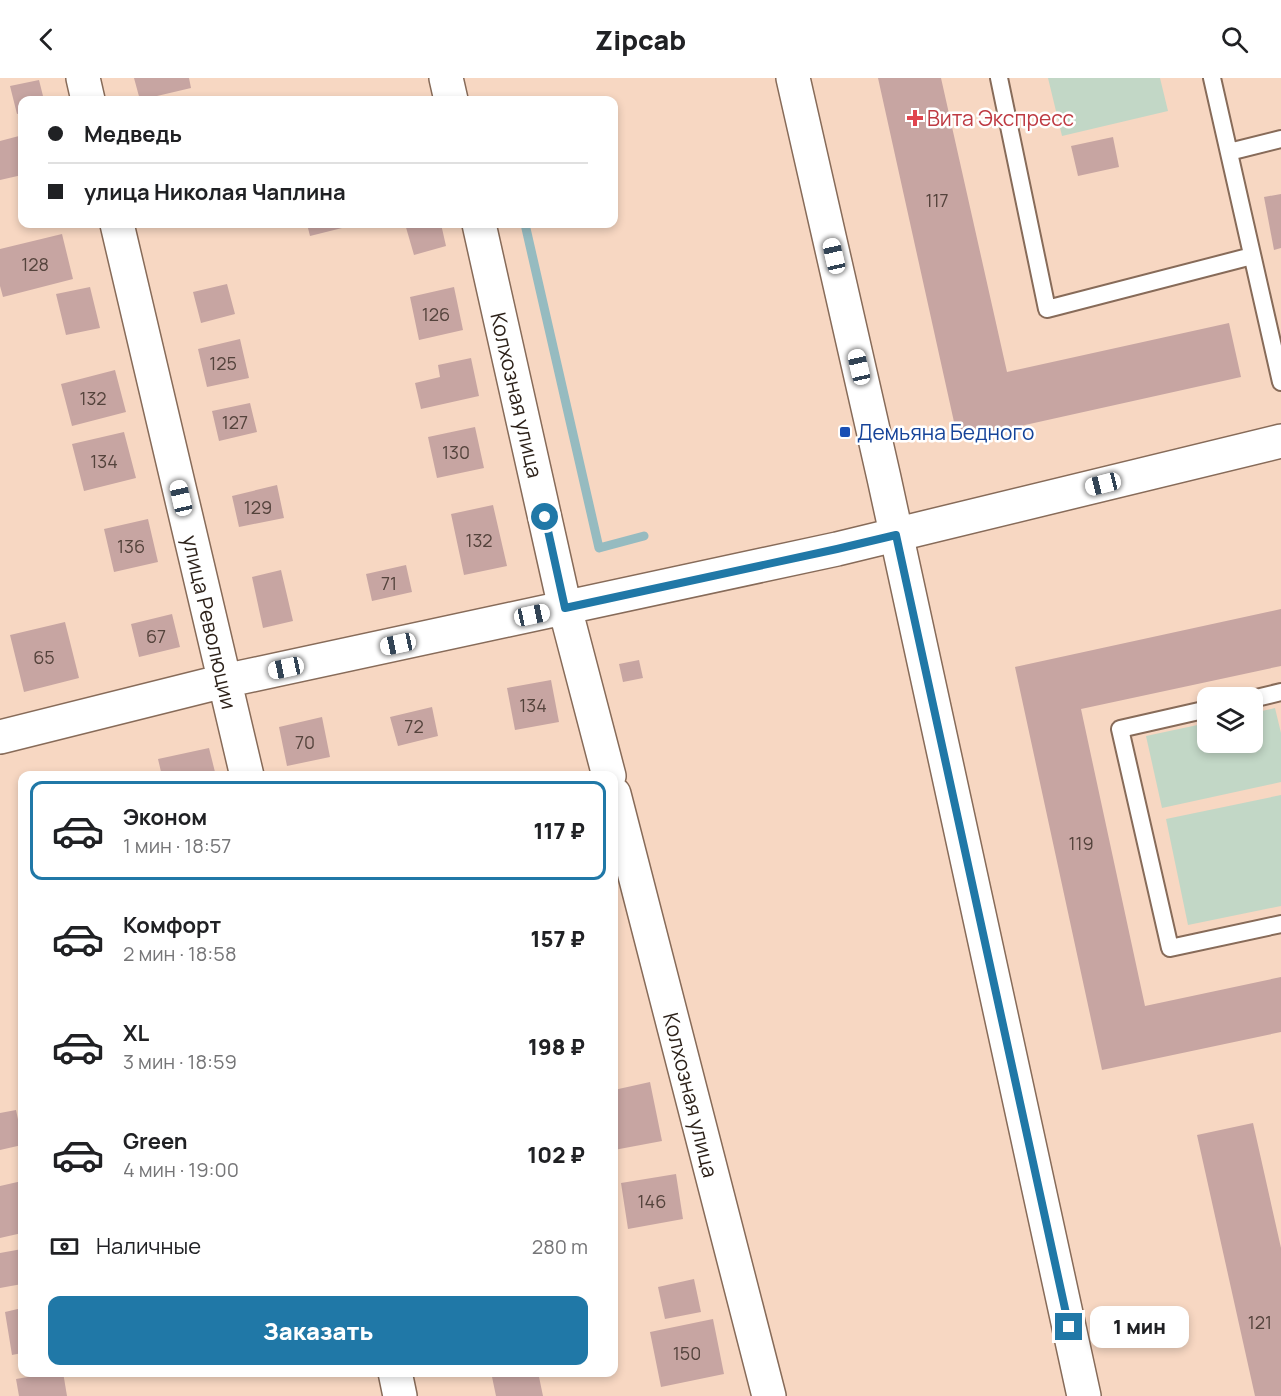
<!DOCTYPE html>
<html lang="ru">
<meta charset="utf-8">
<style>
:root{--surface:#fff;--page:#f2f2f2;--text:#202124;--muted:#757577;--line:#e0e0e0;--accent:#2078a7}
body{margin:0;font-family:Manrope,sans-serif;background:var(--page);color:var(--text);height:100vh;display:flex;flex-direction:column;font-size:22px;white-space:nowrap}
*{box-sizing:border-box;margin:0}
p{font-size:20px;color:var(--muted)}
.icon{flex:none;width:33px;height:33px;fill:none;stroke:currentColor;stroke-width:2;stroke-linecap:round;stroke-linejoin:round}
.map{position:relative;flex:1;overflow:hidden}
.details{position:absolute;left:18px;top:693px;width:600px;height:606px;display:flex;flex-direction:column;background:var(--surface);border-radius:12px;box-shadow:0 3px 9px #0003}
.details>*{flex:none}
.banner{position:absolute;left:18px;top:18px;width:600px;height:132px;border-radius:12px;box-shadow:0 3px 9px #0003;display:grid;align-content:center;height:132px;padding:0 30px;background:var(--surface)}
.buttons{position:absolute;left:1197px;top:609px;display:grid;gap:12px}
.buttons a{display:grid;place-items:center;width:66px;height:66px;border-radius:12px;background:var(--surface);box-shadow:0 3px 9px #0003;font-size:30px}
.end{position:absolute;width:27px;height:27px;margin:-14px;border:8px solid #2078a7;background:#fff;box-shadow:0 0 0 3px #fff}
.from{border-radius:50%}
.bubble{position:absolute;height:42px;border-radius:12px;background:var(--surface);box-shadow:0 3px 9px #0003;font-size:20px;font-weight:800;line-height:42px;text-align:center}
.car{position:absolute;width:18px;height:36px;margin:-18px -9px;border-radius:8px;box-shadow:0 0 4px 2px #0007;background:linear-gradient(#fff 24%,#345 0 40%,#fff 0 76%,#345 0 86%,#fff 0)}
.banner b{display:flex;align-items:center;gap:21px;height:57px;font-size:22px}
.banner b+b{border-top:2px solid var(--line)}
.banner i{width:15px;height:15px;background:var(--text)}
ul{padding:10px 0 0;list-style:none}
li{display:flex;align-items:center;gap:18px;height:99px;margin:0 12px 9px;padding:0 18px;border:3px solid transparent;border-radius:12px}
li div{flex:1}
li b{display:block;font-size:22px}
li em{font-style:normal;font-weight:800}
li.current{border-color:var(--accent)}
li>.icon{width:54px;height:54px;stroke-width:1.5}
.pay{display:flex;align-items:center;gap:15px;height:66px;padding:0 30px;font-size:22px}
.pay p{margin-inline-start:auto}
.action{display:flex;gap:12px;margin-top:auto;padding:12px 30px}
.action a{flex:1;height:69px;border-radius:12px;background:var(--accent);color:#fff;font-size:24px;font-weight:800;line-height:69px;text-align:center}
header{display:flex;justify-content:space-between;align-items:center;height:78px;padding:0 30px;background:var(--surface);font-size:27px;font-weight:800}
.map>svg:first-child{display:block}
.green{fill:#c2d7c6}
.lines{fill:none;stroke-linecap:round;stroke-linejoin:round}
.stream{stroke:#96bbc0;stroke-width:9}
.building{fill:#c7a5a2}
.service-casing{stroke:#876b59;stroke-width:20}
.minor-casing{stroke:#876b59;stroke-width:36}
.tertiary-casing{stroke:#876b59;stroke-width:36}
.service{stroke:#fff;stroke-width:16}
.minor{stroke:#fff;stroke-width:33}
.tertiary{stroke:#fff;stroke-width:33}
.route{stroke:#2078a7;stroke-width:8}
.health-dot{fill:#e0444e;stroke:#fff;stroke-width:2}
.transit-dot{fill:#1a4fb4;stroke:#fff;stroke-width:2}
.labels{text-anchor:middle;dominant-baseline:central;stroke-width:5;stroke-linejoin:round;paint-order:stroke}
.number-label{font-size:18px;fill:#54433c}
.health-label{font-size:21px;fill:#be3a42;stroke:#fff;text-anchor:start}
.street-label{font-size:21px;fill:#2d221a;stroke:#fff}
.transit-label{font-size:21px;fill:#164399;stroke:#fff;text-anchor:start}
</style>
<header><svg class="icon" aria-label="back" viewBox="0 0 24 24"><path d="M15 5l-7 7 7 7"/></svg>Zipcab<svg class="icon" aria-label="search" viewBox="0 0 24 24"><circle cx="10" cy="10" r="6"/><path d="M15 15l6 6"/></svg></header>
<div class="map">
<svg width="1281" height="1318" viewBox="0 0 1281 1318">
<rect width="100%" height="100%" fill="#f7d7c2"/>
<path class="green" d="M 1048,0 L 1160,0 L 1168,33 L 1062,58 Z
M 1275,630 L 1281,655 L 1281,704 L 1162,730 L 1146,658 L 1207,645 L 1208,664 L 1252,664 L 1253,635 Z
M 1281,717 L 1281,828 L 1188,847 L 1166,741 Z"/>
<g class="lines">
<path class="stream" d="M 525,146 L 599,470 L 644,458"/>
</g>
<path class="building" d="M 134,0 L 189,0 L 191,10 L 140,22 Z
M 878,0 L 941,0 L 1007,294 L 1229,245 L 1241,299 L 958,362 Z
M 39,2 L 44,22 L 22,22 L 22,35 L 17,36 L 10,8 Z
M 19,58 L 22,76 L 22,97 L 0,102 L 0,63 Z
M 1113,59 L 1119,89 L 1078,98 L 1071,68 Z
M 1281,116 L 1281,170 L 1274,172 L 1264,119 Z
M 307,146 L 358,146 L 310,158 Z
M 405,146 L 441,146 L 446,168 L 414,177 Z
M 62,156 L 73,201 L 3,219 L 0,208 L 0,171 Z
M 227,206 L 235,236 L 201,245 L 193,214 Z
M 90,209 L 100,250 L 66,257 L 56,216 Z
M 454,209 L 463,252 L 419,262 L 410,219 Z
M 240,261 L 249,300 L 207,309 L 198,271 Z
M 471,280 L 479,318 L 421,331 L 415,305 L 440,299 L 438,287 Z
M 115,292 L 126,334 L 72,348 L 61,306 Z
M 250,325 L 257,354 L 219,363 L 212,333 Z
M 475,349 L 484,390 L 437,400 L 428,359 Z
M 124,354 L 136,400 L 84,413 L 72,366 Z
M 277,407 L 284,440 L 239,449 L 232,418 Z
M 493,427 L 507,488 L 464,497 L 451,436 Z
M 148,441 L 158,484 L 114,494 L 104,451 Z
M 406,487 L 412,514 L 372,523 L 366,496 Z
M 281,492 L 293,543 L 263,550 L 252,499 Z
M 1281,531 L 1281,588 L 1081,631 L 1145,928 L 1281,899 L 1281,954 L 1102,992 L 1015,589 Z
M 172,536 L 180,569 L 139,579 L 131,546 Z
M 65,544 L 79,600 L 24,614 L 10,557 Z
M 639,582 L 643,600 L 623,604 L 619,586 Z
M 551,602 L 559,644 L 515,652 L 507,610 Z
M 432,629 L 438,658 L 398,668 L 390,639 Z
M 322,639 L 330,679 L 287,688 L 279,649 Z
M 209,670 L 216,698 L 162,698 L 158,681 Z
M 650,1004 L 662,1063 L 614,1072 L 614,1012 Z
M 16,1032 L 22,1060 L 22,1067 L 0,1072 L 0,1035 Z
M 1253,1045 L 1281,1170 L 1281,1318 L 1255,1318 L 1197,1057 Z
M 676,1096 L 683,1141 L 628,1151 L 621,1105 Z
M 22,1103 L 22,1155 L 0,1160 L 0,1108 Z
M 22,1171 L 22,1206 L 0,1210 L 0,1175 Z
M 694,1201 L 701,1234 L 665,1241 L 658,1209 Z
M 22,1230 L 22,1275 L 12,1277 L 5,1234 Z
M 713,1241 L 724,1296 L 661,1309 L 650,1254 Z
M 57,1294 L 63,1294 L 67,1318 L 19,1318 L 16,1301 Z
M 491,1294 L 538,1294 L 543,1318 L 496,1318 Z"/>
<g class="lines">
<defs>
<path id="service" d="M 999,0 L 1047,231 L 1252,178
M 1212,0 L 1281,304
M 1229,74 L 1281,61
M 1252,621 L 1281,614
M 1208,631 L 1120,651 L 1170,870 L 1281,846"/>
<path id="minor" d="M 83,0 L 88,22
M 446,0 L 451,22
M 117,146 L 247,698
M 479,146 L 565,530 L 609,698
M 0,659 L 224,603 L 837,471 L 1281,363
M 614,716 L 769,1318
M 395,1294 L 400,1318"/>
<path id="tertiary" d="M 793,0 L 884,400 L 1084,1318"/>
</defs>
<use href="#service" class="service-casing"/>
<use href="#minor" class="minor-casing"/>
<use href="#tertiary" class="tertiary-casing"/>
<use href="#service" class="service"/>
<use href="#minor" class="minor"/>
<use href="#tertiary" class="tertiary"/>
</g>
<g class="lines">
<path class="route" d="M 545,439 L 565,530 L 837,471 L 896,457 L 1069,1249"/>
</g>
<path class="health-dot" d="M912 31h6v6h6v6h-6v6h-6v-6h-6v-6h6z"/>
<rect class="transit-dot" x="839" y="348" width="12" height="12" rx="3"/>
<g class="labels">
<g class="number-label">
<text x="937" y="122">117</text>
<text x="35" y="186">128</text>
<text x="436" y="236">126</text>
<text x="223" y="285">125</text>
<text x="93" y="320">132</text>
<text x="235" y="344">127</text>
<text x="456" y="374">130</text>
<text x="104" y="383">134</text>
<text x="258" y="429">129</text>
<text x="479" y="462">132</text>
<text x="131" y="468">136</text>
<text x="389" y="505">71</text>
<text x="156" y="558">67</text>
<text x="44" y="579">65</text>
<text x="533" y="627">134</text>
<text x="414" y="648">72</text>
<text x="305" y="664">70</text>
<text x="1081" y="765">119</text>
<text x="652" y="1123">146</text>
<text x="1260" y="1244">121</text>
<text x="687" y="1275">150</text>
</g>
<g class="health-label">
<text x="927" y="40">Вита Экспресс</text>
</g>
<g class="street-label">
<text transform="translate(517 317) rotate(77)">Колхозная улица</text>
<text transform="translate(210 544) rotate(77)">улица Революции</text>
<text transform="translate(691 1017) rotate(76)">Колхозная улица</text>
</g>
<g class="transit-label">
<text x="857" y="354">Демьяна Бедного</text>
</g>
</g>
</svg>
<div class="buttons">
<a><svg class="icon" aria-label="layers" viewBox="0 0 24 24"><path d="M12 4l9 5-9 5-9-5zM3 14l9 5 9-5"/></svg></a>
</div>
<i class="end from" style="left:545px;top:439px"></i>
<i class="end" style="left:1069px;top:1249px"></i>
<div class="bubble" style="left:1090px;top:1228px;width:99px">1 мин</div>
<i class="car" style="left:834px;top:178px;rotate:347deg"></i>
<i class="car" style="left:859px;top:289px;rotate:347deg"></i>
<i class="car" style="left:1103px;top:406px;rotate:256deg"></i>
<i class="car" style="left:181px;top:420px;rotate:347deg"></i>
<i class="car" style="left:532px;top:537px;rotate:78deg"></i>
<i class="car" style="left:398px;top:566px;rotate:258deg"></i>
<i class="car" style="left:286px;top:590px;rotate:258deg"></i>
<div class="banner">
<b><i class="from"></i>Медведь</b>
<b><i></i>улица Николая Чаплина</b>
</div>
<section class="details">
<ul>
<li class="current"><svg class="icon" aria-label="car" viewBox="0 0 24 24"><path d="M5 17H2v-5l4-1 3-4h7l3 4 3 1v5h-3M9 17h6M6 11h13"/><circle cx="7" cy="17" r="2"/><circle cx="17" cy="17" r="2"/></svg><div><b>Эконом</b><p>1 мин · 18:57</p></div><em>117 ₽</em></li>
<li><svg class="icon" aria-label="car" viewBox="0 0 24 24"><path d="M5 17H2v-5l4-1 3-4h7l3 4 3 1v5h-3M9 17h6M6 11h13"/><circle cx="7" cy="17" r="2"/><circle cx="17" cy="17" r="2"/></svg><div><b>Комфорт</b><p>2 мин · 18:58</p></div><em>157 ₽</em></li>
<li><svg class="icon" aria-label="car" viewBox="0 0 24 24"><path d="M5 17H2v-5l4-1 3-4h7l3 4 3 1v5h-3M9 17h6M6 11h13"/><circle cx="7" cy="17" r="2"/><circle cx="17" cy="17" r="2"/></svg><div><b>XL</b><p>3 мин · 18:59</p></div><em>198 ₽</em></li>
<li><svg class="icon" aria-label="car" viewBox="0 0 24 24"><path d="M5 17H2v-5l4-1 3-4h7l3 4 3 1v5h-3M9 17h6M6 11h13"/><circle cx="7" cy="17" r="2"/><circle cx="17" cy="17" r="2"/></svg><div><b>Green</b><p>4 мин · 19:00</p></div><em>102 ₽</em></li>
</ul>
<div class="pay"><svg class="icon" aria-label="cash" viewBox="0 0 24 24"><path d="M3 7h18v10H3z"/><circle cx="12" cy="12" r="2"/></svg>Наличные<p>280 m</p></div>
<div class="action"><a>Заказать</a></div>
</section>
</div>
